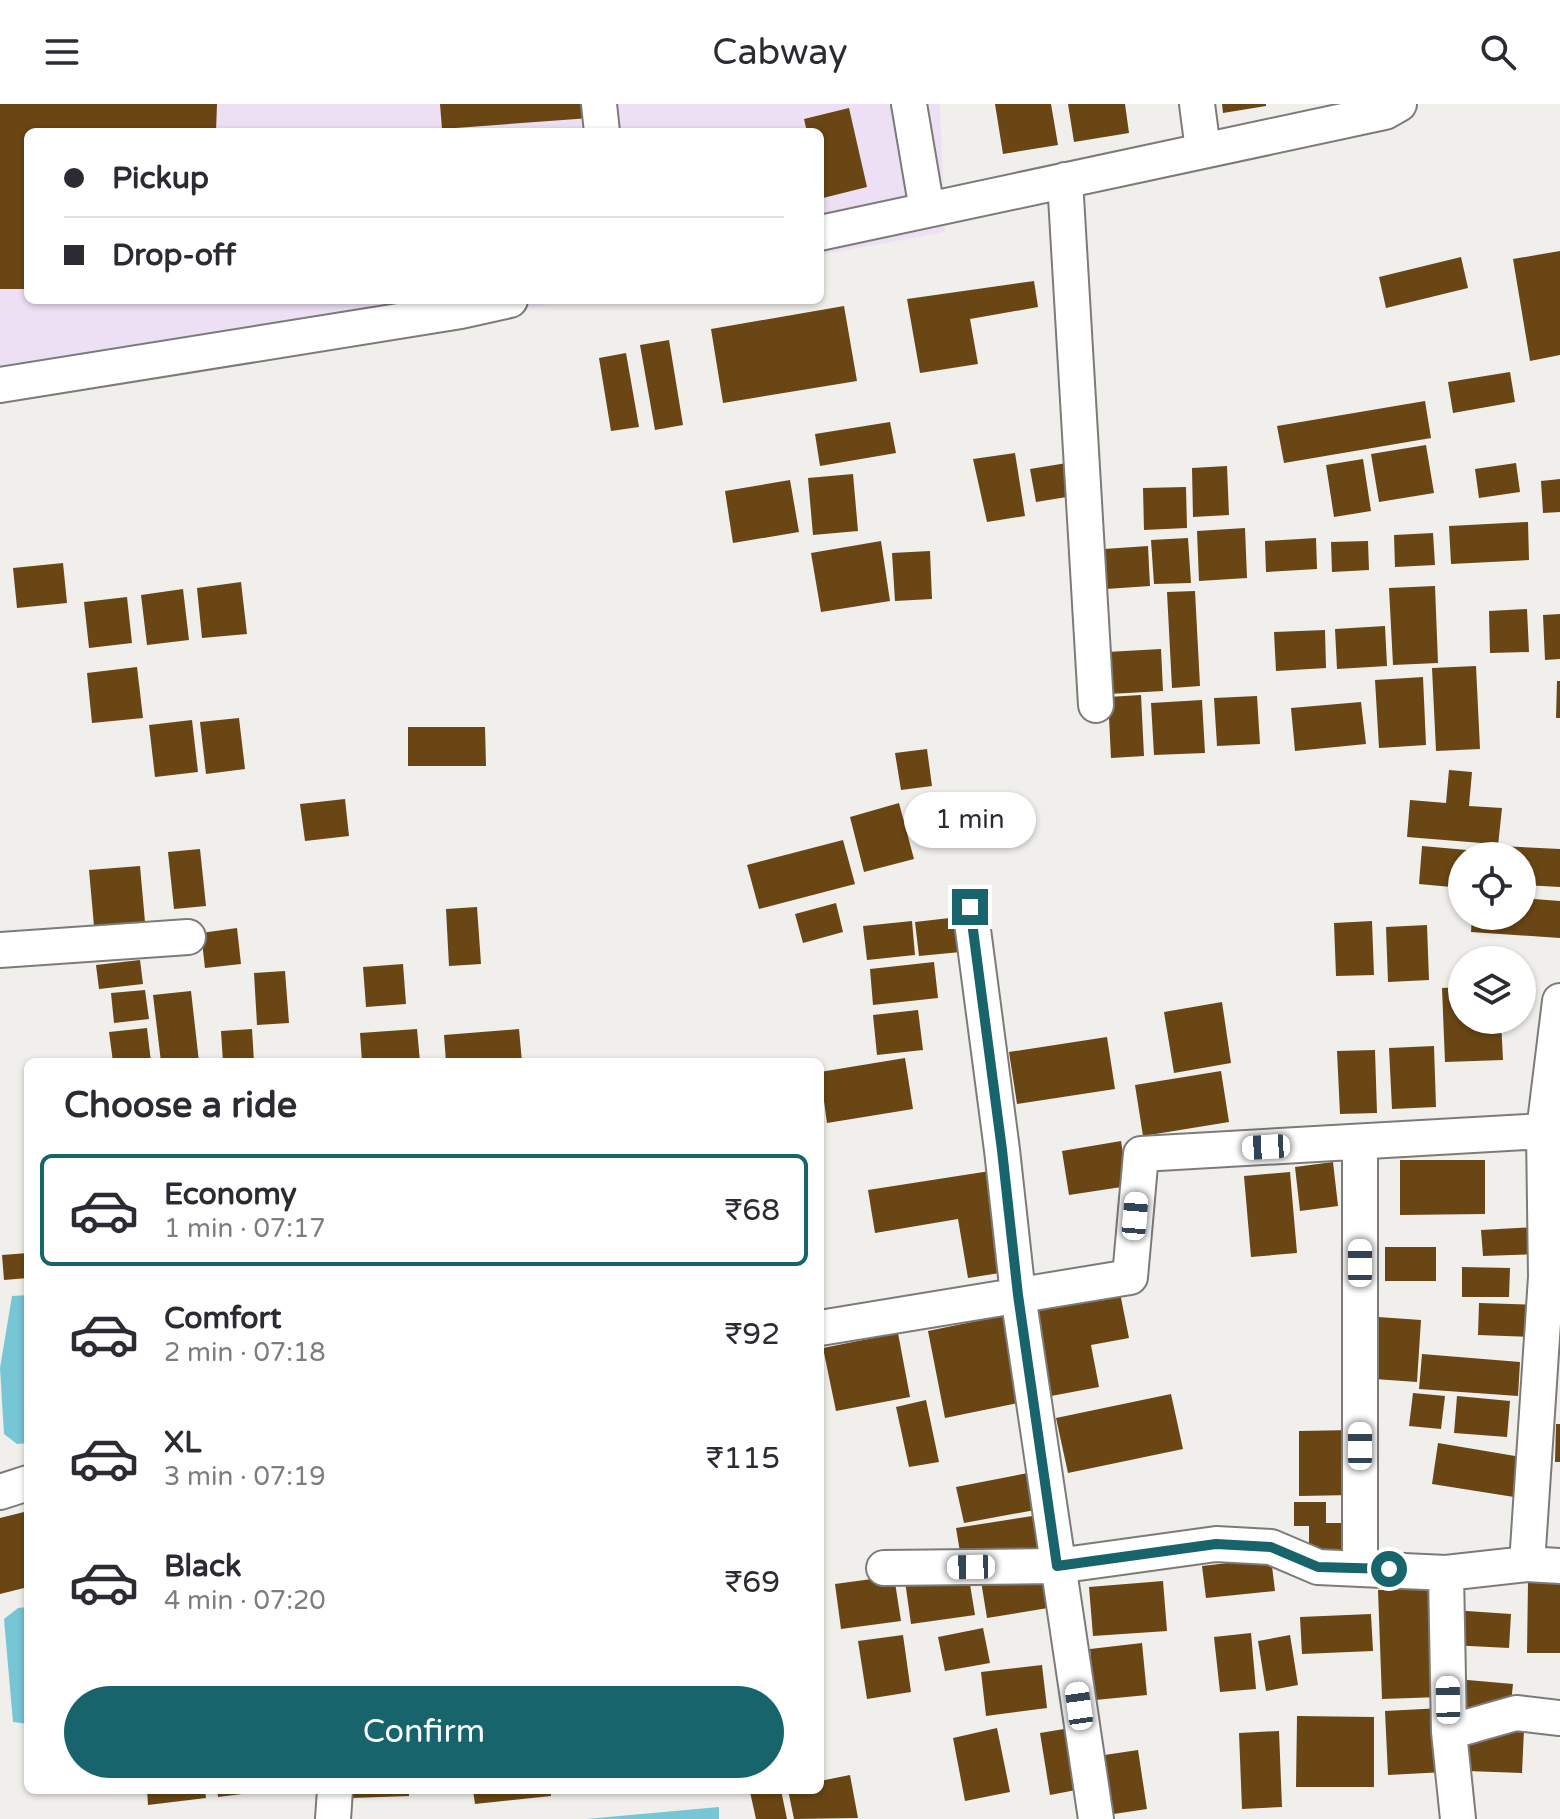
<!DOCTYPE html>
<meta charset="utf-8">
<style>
:root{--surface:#fff;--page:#f7f7f7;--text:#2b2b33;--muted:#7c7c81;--line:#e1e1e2;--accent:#17646c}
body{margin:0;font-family:"Varela Round",sans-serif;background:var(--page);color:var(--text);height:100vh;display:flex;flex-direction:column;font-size:30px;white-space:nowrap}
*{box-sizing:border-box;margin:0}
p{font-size:26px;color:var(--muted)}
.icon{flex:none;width:44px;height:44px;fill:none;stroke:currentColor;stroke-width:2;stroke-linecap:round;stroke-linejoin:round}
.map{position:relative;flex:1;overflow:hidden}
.side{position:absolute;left:24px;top:954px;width:800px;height:736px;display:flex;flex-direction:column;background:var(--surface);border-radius:12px;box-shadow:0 2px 6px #0004}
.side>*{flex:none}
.hud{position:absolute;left:24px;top:24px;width:800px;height:176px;border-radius:12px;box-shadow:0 2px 6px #0004;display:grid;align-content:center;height:176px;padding:0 40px;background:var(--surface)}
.fabs{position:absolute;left:1448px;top:738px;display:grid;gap:16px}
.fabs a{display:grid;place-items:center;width:88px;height:88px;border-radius:50%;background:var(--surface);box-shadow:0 2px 6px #0004;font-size:40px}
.end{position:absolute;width:36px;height:36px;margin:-18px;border:10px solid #17646c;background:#fff;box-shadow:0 0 0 4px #fff}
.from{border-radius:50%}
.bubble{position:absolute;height:56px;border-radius:28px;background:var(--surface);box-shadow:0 2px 6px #0004;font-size:26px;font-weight:600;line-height:56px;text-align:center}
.car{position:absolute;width:24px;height:48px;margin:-24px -12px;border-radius:10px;box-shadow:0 0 6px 2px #0007;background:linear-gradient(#fff 24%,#345 0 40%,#fff 0 76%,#345 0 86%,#fff 0)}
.hud b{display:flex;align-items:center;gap:28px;height:76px;font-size:30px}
.hud b+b{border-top:2px solid var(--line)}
.hud i{width:20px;height:20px;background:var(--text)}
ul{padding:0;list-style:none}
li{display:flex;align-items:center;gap:24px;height:112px;margin:0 16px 12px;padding:0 24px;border:4px solid transparent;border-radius:12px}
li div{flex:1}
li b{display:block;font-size:30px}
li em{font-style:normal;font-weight:600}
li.on{border-color:var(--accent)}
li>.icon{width:72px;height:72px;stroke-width:1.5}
h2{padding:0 40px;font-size:36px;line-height:96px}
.primary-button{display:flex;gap:16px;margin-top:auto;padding:16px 40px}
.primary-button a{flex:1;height:92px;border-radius:48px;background:var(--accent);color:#fff;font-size:32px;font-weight:600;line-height:92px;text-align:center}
header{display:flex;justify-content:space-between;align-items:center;height:104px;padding:0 40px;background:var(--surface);font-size:36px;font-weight:600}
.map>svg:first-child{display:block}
.industrial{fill:#ede0f4}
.water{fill:#77c6d5}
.building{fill:#694613}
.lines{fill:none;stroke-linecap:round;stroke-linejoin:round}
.street-casing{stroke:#7c7b77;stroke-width:38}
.street{stroke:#fff;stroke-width:34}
.route{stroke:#17646c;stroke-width:10}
</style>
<header><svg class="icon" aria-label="menu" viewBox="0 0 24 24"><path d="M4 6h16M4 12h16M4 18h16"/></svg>Cabway<svg class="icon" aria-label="search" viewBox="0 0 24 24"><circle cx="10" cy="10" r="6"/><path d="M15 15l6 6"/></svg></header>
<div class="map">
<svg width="1560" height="1715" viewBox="0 0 1560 1715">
<rect width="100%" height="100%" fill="#f1efeb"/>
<path class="industrial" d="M 0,0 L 940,0 L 945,128 L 820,151 L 820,28 L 28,28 L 28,196 L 571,196 L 0,300 Z"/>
<path class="water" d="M 28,1191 L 28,1339 L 17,1340 L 4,1330 L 0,1264 L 12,1192 Z
M 28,1503 L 28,1620 L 13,1618 L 4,1515 L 18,1504 Z
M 719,1703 L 719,1715 L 586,1715 Z"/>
<path class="building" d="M 0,0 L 217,0 L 216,28 L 28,28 L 28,185 L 0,185 Z
M 440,0 L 589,0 L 590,14 L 442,25 Z
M 995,0 L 1051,0 L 1058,41 L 1003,50 Z
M 1068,0 L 1125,0 L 1129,29 L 1074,38 Z
M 1222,0 L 1266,0 L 1266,2 L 1223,9 Z
M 849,4 L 867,83 L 823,94 L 820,83 L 820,28 L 807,28 L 804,15 Z
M 1560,147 L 1560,251 L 1530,257 L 1513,155 Z
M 1461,153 L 1468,184 L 1386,204 L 1379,173 Z
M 1034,177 L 1038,203 L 970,215 L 978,260 L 920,269 L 907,195 Z
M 844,202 L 857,277 L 723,299 L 711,225 Z
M 669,236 L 683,321 L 655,326 L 640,241 Z
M 626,249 L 639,323 L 611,327 L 599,254 Z
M 1510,268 L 1515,298 L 1453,309 L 1448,278 Z
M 1425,297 L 1431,334 L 1284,359 L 1277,322 Z
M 890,318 L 896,349 L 820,362 L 815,330 Z
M 1426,341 L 1434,389 L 1379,398 L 1371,350 Z
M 1015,349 L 1025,412 L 987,418 L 973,355 Z
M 1363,355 L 1371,407 L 1334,413 L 1326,361 Z
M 1073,358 L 1079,391 L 1036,398 L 1030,365 Z
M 1516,359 L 1520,388 L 1479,394 L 1475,365 Z
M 1227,362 L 1229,411 L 1193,413 L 1192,364 Z
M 853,370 L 858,427 L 813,431 L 808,374 Z
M 1560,375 L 1560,408 L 1543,409 L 1541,377 Z
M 790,376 L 799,428 L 733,439 L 725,387 Z
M 1186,383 L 1187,424 L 1144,426 L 1143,384 Z
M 1528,418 L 1529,456 L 1451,460 L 1449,422 Z
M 1245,424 L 1247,474 L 1199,477 L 1197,427 Z
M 1433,429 L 1435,461 L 1395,463 L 1394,431 Z
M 1188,434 L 1191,479 L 1154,480 L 1151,436 Z
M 1316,434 L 1317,465 L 1266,468 L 1265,437 Z
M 881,437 L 890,497 L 821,508 L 811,449 Z
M 1368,437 L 1369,466 L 1332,468 L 1331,438 Z
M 1148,442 L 1150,482 L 1106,485 L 1104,445 Z
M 930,447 L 932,495 L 895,497 L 892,449 Z
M 63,459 L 67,499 L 17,504 L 13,464 Z
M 241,478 L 247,530 L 202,534 L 197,484 Z
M 1435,482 L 1438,559 L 1393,561 L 1389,484 Z
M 183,485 L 189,536 L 147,541 L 141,491 Z
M 1195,487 L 1200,582 L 1172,584 L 1167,488 Z
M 127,493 L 132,539 L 89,544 L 84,498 Z
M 1527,505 L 1529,548 L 1490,549 L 1489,507 Z
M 1560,510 L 1560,555 L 1545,556 L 1543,511 Z
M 1385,522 L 1387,562 L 1337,565 L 1335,525 Z
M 1325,526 L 1326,564 L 1276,567 L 1274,528 Z
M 1161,545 L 1163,587 L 1109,590 L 1107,548 Z
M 1476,562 L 1480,645 L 1436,647 L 1432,564 Z
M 137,563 L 143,614 L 92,619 L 87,569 Z
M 1423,573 L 1426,641 L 1379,644 L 1375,576 Z
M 1557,577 L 1560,577 L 1560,614 L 1556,614 Z
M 1141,591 L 1144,652 L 1111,654 L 1108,593 Z
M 1257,592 L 1260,640 L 1217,642 L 1214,594 Z
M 1202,596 L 1205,649 L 1154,651 L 1151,599 Z
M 1361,598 L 1366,640 L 1295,647 L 1291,604 Z
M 239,614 L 245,665 L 206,670 L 200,618 Z
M 192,616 L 198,668 L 155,673 L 149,621 Z
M 408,623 L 485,623 L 486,662 L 408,662 Z
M 927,645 L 932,682 L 901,686 L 895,649 Z
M 1449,666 L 1472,668 L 1469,702 L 1502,704 L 1498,742 L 1560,745 L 1560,783 L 1522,781 L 1522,752 L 1494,752 L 1494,740 L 1407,733 L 1410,696 L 1446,699 Z
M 345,695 L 349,732 L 305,737 L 300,700 Z
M 899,699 L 914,755 L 864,768 L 850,713 Z
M 843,736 L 855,780 L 759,805 L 747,761 Z
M 1422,742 L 1467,746 L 1467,752 L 1462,752 L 1462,784 L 1419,780 Z
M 200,745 L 206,802 L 174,805 L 168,748 Z
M 140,762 L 145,818 L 94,822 L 89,766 Z
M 1522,794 L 1560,797 L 1560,834 L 1471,828 L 1472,812 L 1522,812 Z
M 836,799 L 843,828 L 803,839 L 795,810 Z
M 477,803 L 481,860 L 449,862 L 446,805 Z
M 967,812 L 971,847 L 919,852 L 915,818 Z
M 912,817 L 915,851 L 867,856 L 863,822 Z
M 1372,817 L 1374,871 L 1336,872 L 1334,819 Z
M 1427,821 L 1429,876 L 1388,878 L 1386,823 Z
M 237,824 L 241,860 L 205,864 L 201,829 Z
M 140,856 L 143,880 L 99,885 L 96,861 Z
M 934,858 L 938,894 L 873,901 L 870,865 Z
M 403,860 L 406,900 L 366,903 L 363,863 Z
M 285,867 L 289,919 L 257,921 L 254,869 Z
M 1462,883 L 1462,916 L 1501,916 L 1503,956 L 1445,958 L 1442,884 Z
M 145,886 L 149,915 L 114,919 L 111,889 Z
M 191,887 L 199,958 L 161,958 L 153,891 Z
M 1222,898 L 1231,959 L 1174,969 L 1164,908 Z
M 918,906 L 923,946 L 877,951 L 873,911 Z
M 147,924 L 151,958 L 113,958 L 109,928 Z
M 252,925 L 254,958 L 223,958 L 221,927 Z
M 417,925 L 420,958 L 362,958 L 360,929 Z
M 519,925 L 522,958 L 446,958 L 444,931 Z
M 1107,933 L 1115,985 L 1017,1000 L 1009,948 Z
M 1434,942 L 1436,1003 L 1392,1005 L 1389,944 Z
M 1375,946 L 1377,1009 L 1340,1010 L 1337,947 Z
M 905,954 L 913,1005 L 827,1019 L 820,968 Z
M 1221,967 L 1229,1018 L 1143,1032 L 1135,981 Z
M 1121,1037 L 1128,1082 L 1069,1091 L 1062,1047 Z
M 1400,1056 L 1485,1056 L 1485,1110 L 1400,1111 Z
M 1333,1058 L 1338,1102 L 1300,1107 L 1295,1063 Z
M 990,1067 L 1006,1168 L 968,1174 L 958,1115 L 875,1129 L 868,1086 Z
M 1290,1068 L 1297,1149 L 1251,1153 L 1244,1072 Z
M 1536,1123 L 1537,1150 L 1483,1152 L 1481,1126 Z
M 1385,1143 L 1436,1143 L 1436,1177 L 1385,1177 Z
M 28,1149 L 28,1174 L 4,1176 L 2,1151 Z
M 1462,1163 L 1510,1164 L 1509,1193 L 1462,1193 Z
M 1119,1184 L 1129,1234 L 1091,1241 L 1099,1283 L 1051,1292 L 1034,1200 Z
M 1479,1199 L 1538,1201 L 1537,1233 L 1478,1231 Z
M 1006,1211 L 1023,1298 L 945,1314 L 928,1227 Z
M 1378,1213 L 1421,1216 L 1417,1278 L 1375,1275 Z
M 898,1229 L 910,1293 L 836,1307 L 823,1244 Z
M 1422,1250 L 1520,1258 L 1518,1292 L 1419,1285 Z
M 1413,1289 L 1445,1292 L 1441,1325 L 1409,1322 Z
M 1171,1290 L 1183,1345 L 1068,1369 L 1056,1314 Z
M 1457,1292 L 1510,1297 L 1507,1333 L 1454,1329 Z
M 926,1296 L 939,1358 L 909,1363 L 896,1303 Z
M 1556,1320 L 1560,1320 L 1560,1358 L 1555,1358 Z
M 1353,1326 L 1353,1391 L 1299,1392 L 1299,1327 Z
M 1438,1339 L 1521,1353 L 1514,1393 L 1432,1380 Z
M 1028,1369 L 1035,1406 L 964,1419 L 956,1383 Z
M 1294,1398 L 1326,1398 L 1326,1419 L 1350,1419 L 1351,1449 L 1309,1450 L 1309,1422 L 1294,1422 Z
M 28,1407 L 28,1483 L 0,1490 L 0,1414 Z
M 1039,1411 L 1045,1448 L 962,1460 L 956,1424 Z
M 1271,1454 L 1275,1487 L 1206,1494 L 1202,1462 Z
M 1048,1466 L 1054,1503 L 987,1514 L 981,1477 Z
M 968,1468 L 975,1511 L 911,1520 L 905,1477 Z
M 894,1472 L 901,1517 L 841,1525 L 835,1480 Z
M 1163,1477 L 1167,1527 L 1093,1532 L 1089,1483 Z
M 1528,1477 L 1560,1477 L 1560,1549 L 1527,1549 Z
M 1436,1484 L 1440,1593 L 1382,1595 L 1378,1486 Z
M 1452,1506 L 1511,1510 L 1509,1544 L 1450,1541 Z
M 1371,1510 L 1373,1547 L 1302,1550 L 1300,1513 Z
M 983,1524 L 990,1559 L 945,1567 L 938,1533 Z
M 1251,1529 L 1256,1585 L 1220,1588 L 1214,1533 Z
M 903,1531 L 911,1588 L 867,1595 L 858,1537 Z
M 1290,1531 L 1298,1581 L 1266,1587 L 1258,1537 Z
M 1142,1539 L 1147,1591 L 1095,1596 L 1090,1545 Z
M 1042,1561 L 1047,1604 L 986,1612 L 981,1568 Z
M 1456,1575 L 1513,1580 L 1510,1608 L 1454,1603 Z
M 1442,1604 L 1445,1668 L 1388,1671 L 1385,1607 Z
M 1297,1612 L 1374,1613 L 1374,1683 L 1296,1683 Z
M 1470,1623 L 1524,1625 L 1522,1669 L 1467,1667 Z
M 997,1624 L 1010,1688 L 965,1697 L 953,1634 Z
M 1070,1624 L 1081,1685 L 1050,1691 L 1040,1629 Z
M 1279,1627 L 1282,1703 L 1242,1705 L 1239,1629 Z
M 1138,1646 L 1147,1705 L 1107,1711 L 1098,1652 Z
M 850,1671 L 858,1714 L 794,1715 L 788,1686 L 820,1686 L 820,1677 Z
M 147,1686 L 205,1686 L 206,1694 L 148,1701 Z
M 217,1686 L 259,1686 L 259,1688 L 218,1693 Z
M 351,1686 L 409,1686 L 409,1692 L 352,1694 Z
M 473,1686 L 551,1686 L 551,1692 L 475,1700 Z
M 761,1686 L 781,1686 L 787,1715 L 756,1715 L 750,1688 Z"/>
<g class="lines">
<defs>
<path id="street" d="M 599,0 L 602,28
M 909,0 L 927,106
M 1197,0 L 1203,46
M 1065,76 L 1096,601
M 820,129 L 1385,8 L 1399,0
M 0,281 L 461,207 L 510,196
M 970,803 L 1002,1046 L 1018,1191 L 1096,1715
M 0,846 L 188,833
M 1360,1038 L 1360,1463
M 820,1224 L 1130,1173 L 1141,1050 L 1544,1027 L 1560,897
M 0,1388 L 28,1379
M 1527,1460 L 1546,1173 L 1544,1027
M 884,1464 L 1057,1462 L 1216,1440 L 1271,1443 L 1318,1463 L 1446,1469 L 1527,1460 L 1560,1462
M 1446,1469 L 1449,1628 L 1458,1715
M 1449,1628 L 1516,1609 L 1560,1614
M 333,1715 L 335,1686"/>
</defs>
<use href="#street" class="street-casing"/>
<use href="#street" class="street"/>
</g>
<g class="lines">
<path class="route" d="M 970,803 L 1002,1046 L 1018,1191 L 1057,1462 L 1216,1440 L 1271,1443 L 1318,1463 L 1389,1465"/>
</g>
</svg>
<div class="fabs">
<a><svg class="icon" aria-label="locate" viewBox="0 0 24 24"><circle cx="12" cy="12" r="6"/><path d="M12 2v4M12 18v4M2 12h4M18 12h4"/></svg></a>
<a><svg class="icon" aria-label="layers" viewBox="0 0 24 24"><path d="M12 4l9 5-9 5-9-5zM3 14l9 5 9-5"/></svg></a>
</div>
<i class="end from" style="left:1389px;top:1465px"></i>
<i class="end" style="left:970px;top:803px"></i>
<div class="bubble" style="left:904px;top:688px;width:132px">1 min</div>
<i class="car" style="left:1266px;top:1043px;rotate:267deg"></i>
<i class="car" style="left:1135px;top:1112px;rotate:5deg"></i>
<i class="car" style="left:1360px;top:1159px;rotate:0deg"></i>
<i class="car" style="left:1360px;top:1342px;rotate:0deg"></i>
<i class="car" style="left:971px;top:1463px;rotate:269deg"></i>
<i class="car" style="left:1448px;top:1596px;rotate:359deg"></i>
<i class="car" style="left:1079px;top:1602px;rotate:352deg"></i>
<div class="hud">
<b><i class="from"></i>Pickup</b>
<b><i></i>Drop-off</b>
</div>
<section class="side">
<h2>Choose a ride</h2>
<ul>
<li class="on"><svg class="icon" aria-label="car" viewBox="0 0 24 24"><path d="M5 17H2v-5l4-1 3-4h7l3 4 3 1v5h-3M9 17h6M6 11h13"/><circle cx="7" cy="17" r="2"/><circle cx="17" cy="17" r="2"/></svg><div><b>Economy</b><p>1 min · 07:17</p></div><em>₹68</em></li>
<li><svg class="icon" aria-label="car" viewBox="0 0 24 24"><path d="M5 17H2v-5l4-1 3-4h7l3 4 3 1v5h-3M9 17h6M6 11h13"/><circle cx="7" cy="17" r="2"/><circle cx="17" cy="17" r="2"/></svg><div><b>Comfort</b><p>2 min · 07:18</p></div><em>₹92</em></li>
<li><svg class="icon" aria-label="car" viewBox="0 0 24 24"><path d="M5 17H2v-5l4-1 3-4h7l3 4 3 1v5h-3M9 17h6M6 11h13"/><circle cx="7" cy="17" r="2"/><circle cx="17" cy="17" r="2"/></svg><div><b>XL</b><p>3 min · 07:19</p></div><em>₹115</em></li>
<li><svg class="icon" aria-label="car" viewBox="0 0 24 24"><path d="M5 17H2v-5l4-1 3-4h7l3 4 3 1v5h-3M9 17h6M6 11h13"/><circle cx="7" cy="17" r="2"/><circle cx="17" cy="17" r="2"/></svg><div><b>Black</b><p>4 min · 07:20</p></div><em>₹69</em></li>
</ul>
<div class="primary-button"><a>Confirm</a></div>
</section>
</div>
